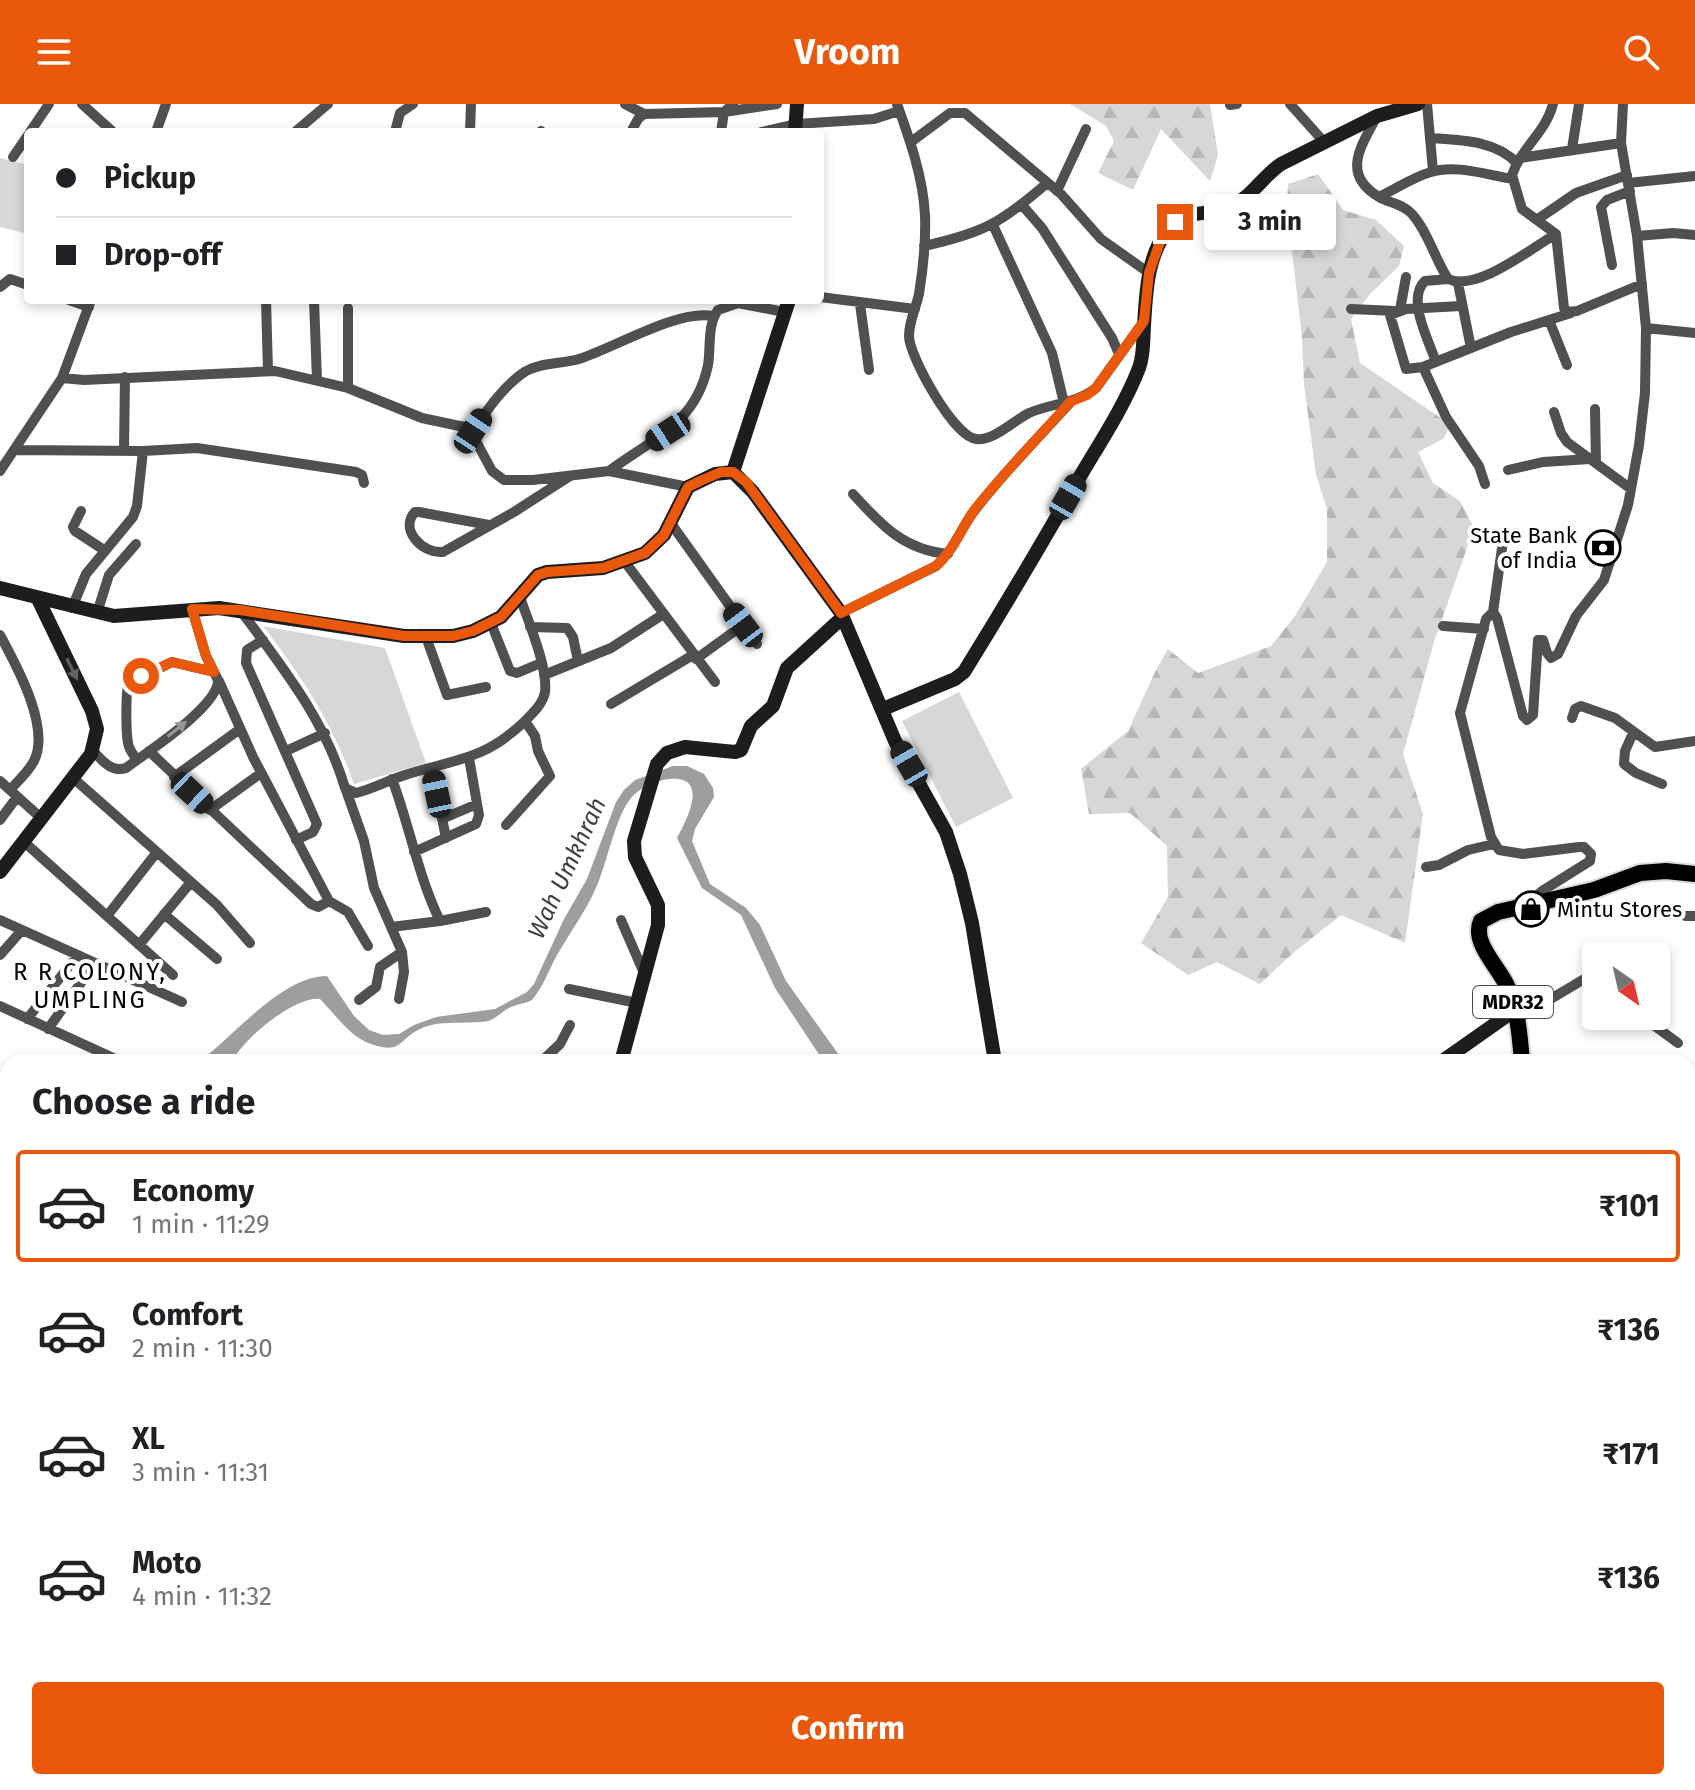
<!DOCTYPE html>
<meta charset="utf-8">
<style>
:root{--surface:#fff;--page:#f6f6f6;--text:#202124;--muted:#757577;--line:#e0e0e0;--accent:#ea580c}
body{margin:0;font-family:"Fira Sans",sans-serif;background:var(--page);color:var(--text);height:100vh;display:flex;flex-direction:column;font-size:30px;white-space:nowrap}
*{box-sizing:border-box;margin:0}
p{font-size:26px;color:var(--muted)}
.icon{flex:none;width:44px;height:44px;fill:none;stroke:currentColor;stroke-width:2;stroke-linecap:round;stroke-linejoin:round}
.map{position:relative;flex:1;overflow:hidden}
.sheet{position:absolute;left:0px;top:950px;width:1696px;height:736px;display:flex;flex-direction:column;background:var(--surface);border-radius:24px 24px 0 0;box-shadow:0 4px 12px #0003}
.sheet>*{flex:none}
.banner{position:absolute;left:24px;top:24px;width:800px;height:176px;border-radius:8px;box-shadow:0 4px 12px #0003;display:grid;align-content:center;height:176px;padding:0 32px;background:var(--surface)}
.needle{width:52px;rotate:146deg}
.controls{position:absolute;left:1582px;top:838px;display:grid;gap:16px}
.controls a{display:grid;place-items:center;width:88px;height:88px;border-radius:8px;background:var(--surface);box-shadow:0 4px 12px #0003;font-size:40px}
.end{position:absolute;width:36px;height:36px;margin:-18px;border:10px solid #ea580c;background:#fff;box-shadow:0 0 0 4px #fff}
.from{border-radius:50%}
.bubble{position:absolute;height:56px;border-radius:8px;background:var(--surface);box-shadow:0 4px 12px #0003;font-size:26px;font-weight:700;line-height:56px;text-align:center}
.car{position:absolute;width:24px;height:48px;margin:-24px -12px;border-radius:10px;box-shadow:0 0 6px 2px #0007;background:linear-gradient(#222 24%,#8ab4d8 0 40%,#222 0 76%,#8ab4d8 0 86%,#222 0)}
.banner b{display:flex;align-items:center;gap:28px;height:76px;font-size:30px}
.banner b+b{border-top:2px solid var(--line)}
.banner i{width:20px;height:20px;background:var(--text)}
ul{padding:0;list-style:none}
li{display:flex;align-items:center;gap:24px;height:112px;margin:0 16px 12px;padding:0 16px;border:4px solid transparent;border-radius:8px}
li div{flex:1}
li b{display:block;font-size:30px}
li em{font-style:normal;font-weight:700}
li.selected{border-color:var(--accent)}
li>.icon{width:72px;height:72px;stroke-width:1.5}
h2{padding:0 32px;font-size:36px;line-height:96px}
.primary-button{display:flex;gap:16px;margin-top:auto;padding:16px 32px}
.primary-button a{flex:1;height:92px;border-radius:8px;background:var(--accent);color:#fff;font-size:32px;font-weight:700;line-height:92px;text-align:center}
header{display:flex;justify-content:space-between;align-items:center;height:104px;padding:0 32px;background:var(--accent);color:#fff;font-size:36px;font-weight:700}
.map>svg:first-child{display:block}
.forest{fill:url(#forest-firs)}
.garden{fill:#d7d7d7}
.water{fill:#9e9e9e}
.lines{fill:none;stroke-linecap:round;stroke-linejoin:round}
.primary-casing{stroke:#dbdbdb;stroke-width:20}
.street{stroke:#505050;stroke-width:10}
.secondary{stroke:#1d1d1d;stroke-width:14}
.primary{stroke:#000;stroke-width:16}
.oneway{fill:#616161}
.oneway2{fill:#969696}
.route{stroke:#ea580c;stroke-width:10}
.labels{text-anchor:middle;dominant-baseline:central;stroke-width:8;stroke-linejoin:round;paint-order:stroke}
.shield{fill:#fff;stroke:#4c4c4c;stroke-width:2}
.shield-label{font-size:20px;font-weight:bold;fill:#000}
.poi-label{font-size:22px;fill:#000;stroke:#fff;text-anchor:end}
.water-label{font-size:24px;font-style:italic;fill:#3f3f3f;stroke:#fff}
.neighbourhood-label{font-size:24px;letter-spacing:2px;fill:#000;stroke:#fff}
</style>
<header><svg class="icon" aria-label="menu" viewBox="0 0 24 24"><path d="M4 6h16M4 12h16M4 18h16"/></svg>Vroom<svg class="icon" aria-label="search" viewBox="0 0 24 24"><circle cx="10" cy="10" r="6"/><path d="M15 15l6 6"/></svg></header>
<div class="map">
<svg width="1695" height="1686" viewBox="0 0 1695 1686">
<defs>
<pattern id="forest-firs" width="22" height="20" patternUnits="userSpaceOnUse" patternTransform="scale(2)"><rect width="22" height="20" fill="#d7d7d7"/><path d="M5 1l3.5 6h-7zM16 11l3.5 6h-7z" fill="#b7b7b7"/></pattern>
</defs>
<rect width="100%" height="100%" fill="#fff"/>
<path class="forest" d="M 1070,0 L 1210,0 L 1218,51 L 1210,77 L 1161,25 L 1133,86 L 1098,69 L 1114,37 L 1106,22 Z
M 1318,70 L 1343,106 L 1376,116 L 1404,142 L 1399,162 L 1370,190 L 1351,215 L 1360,259 L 1451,321 L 1443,335 L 1418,348 L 1433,379 L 1460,397 L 1474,424 L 1434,538 L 1403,650 L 1423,710 L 1405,839 L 1341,811 L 1293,849 L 1260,880 L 1217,858 L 1188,871 L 1141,839 L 1168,793 L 1167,742 L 1130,709 L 1089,710 L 1081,665 L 1128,627 L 1156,566 L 1168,545 L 1198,569 L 1271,542 L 1295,512 L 1327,458 L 1327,405 L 1316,371 L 1304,280 L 1302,234 L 1287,104 L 1288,80 Z"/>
<path class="garden" d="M 0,54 L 28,61 L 28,130 L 0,123 Z
M 263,522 L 385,544 L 426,659 L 354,680 C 333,620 301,571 263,522 Z
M 959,588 L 1013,694 L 956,723 L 902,617 Z"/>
<path class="water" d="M 673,662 L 687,662 L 704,670 L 713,684 L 714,693 L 695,725 L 692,737 L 710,780 L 746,804 L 760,821 L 786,877 L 844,958 L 824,958 L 775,884 L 741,811 L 702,784 L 677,734 C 686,717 711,671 669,675 C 657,676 639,684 631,694 C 616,712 608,755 598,779 C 587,806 570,828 556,853 C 548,868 543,883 532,896 C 525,900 516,900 509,904 C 501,908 497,914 488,917 C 466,921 440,915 420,925 C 398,935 403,951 371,940 C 350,933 335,910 320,895 C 295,892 242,935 232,958 L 199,958 C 234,932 282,872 327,872 L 354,912 L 369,926 L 383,931 L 399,930 L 414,921 L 436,913 L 495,905 L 527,888 L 534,880 L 564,815 L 587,775 L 616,698 L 624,686 L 635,676 Z"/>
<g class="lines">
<defs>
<path id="primary" d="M 1522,958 C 1520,933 1518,907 1508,884 C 1500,864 1471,839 1481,817 L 1498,808 L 1594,786 L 1640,769 L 1666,767 L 1695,770
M 1688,1341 L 1695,1361"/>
</defs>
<use href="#primary" class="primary-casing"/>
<path class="street" d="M 82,0 L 113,28
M 625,0 L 644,10
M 897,0 C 910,36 923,73 925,111 C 926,137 923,165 919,190 C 916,204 909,217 909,232 C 909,252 954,333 976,335 C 994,337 1013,317 1029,309 C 1052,299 1076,300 1096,284 L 1144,217
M 1290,0 L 1325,39
M 1427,0 L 1433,67
M 1553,0 C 1546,28 1521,44 1512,71 L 1522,105 L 1556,130 L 1564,204 L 1567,208 L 1577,207 L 1642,180
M 1230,1 L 1237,0
M 1377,12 C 1362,41 1340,70 1379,93 C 1390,99 1403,100 1412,110 C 1428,128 1435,155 1448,175 C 1477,188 1530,145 1556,130
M 30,28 L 49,0
M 156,28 L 166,0
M 295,28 L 328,0
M 395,28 L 400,9 L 413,0
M 470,28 L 471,0
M 541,28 L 541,27
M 631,28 L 638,15 L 644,10 L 724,8 L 777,0
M 721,28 L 724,8 L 733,0
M 761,28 L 796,20 L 874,15 L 899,7
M 1430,34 C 1460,36 1495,36 1517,59
M 911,38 L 950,9 L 965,9 L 1061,90 L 1101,135 L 1149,169
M 1572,45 L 1579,0
M 13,53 L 28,31
M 1520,54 L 1621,39
M 1628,79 L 1695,72
M 1057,87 L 1086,25
M 1379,93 C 1396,85 1413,73 1431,68 C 1456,60 1487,71 1513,75
M 1022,101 L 1042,124 L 1112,234 L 1119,250
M 1538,115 L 1576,89 L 1627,71
M 993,121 L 1052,249 L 1064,299
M 1637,132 L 1673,129 L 1695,131
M 924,142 C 983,129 1001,119 1046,80
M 1612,161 L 1601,103 L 1607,96 L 1630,87
M 1458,179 L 1471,244
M 0,183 L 10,175 L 28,181
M 820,193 L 915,205
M 69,196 L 89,203
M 266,196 L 268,267
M 314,196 L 317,276
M 860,200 L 869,266
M 1461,202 L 1406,205 L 1390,211 L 1406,265 L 1423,263 L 1511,228 L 1571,209
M 1351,205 L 1395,207
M 1400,206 L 1406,173
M 1549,216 L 1567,261
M 1646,224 L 1695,229
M 1436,258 C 1429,237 1406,195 1425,177 L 1448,175
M 1423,263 L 1446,313 L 1479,362 L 1485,380
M 62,274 L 84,276 L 275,267 L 348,284 L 422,314 L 469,324 L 492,367 L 504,376 L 533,376 L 609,367 L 688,383
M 348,284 L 348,204
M 1595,305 L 1596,359
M 1554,308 L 1561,329 L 1567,338 L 1631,385
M 473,327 C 487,306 504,281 526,267 C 542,258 562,260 579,255 C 616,243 678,205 713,212
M 16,346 L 143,347 L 197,344 L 356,368 L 362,371 L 364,379
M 124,346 L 125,273
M 1508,366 L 1543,358 L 1590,355
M 0,367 L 62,274 L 91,196
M 609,367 C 652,335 696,320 708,261 C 711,244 707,221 718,206 L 738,199 L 784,208
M 853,390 C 881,421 904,446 948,450
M 81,407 L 73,423 L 75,427 L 104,446
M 670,418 L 757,540
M 489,421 L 419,408 L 415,408 C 399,425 422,450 443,448 L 514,408 L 570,372
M 625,458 L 715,578
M 72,504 L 86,470 L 133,413 L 137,402 L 143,347
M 241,507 C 283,564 325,616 345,684 L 356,689 C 372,685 387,677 402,672 C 453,655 482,658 524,618 C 532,610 543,600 545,588 C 548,563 528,517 520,493
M 1493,508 L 1502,444
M 97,509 L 109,471 L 136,440
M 841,509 L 936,462 C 954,446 961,424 975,406 C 1004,368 1038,334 1070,299
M 491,519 L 510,567 L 517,569 L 541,559
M 1443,522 L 1484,525
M 530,523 L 567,524 L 573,533 L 578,557
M 0,531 C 16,561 51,623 34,657 C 28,668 18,677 10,686
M 426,533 L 447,591 L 486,583
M 263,536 L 247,546 L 246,559 L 317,720 L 313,728 L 296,736
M 696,555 L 743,521
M 544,571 L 611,544 L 662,511
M 219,577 L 253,653 L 329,797
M 611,600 L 693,551
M 1572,614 L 1575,605 L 1581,602 L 1615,614 L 1655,643 L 1695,637
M 1633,629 L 1625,647 L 1624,660 L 1636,669 L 1662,680
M 92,646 C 102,656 111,669 126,664 C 147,648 219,602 218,576 L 206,552 L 192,505
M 149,647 L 311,800 L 318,803 L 329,797 L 348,808 L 368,842
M 286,647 L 325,629
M 137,656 C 133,650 129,646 128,639 C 126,629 125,582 130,575 L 148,570 L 172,558 L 214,568
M 432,664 L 446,734
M 72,673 L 217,801 L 250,839
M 174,673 L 240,625
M 392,675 C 410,723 418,772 440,817
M 0,677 L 41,714
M 346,686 L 364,737 L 374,784 L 402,848 L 404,868 L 399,895
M 210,706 L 261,669
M 442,715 L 477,700
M 0,716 L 17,693
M 506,721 L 550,672 L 538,647 L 535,632 L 525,617
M 23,737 L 173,871
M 414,748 L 476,720 L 479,711 L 469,654
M 1426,763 L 1439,761 L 1468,746 L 1494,740
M 1529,799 L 1542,787 L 1590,757 L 1591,750 L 1584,743 L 1579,743 L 1523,750 L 1499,746 L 1491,733 L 1460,609 L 1486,515 L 1493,508 L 1497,514 L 1523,612 L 1527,616 L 1533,611 L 1538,536 L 1543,536 L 1547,549 L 1551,554 L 1558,550 L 1576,512 L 1604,476 L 1628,401 L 1639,341 L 1645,289 L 1646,224 L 1637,132 L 1621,39 L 1623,0
M 164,810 L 217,855
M 107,812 L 157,748
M 1685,812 L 1695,812
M 0,816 L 182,898
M 621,816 L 644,869
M 391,823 L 440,817 L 486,808
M 139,841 L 191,778
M 0,851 L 22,826
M 569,885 L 637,899
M 359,896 L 376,883 L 380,863 L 402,848
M 0,902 L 122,958
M 1641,912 L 1678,939
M 27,915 L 78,851
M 1517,915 L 1596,868
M 48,925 L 95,859
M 541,958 L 560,940 L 570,921
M 0,992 L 8,1000
M 8,1214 L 8,1218
M 0,1316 L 8,1327
M 5,1390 L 8,1377
M 0,1438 L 8,1438
M 0,1447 C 4,1476 0,1525 8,1550
M 1688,1519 L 1695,1519
M 1688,1631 L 1695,1631
M 67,1678 L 74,1686
M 207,1678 L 214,1686
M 431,1678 L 455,1686
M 553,1678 L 556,1686
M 1175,1678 L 1175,1686
M 1200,1678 L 1201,1686
M 1298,1678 L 1301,1686
M 1395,1678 L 1422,1686
M 1503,1678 L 1511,1686
M 369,1686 L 371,1678
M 607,1686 L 612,1678
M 737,1686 L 743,1678
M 993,1686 L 996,1678
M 1444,1686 L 1448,1678
M 1474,1686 L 1478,1678"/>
<path class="secondary" d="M 795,28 L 797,0
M 733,368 L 789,196
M 0,484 L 114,512 L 219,504 L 404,532 L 453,532 L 473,527 L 501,513 L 538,471 L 547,468 L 603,464 L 645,449 L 664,431 L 688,383 L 715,370 L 733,368 L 753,388 L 841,509 L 895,637 L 946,728 L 960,770 L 972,819 L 995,958
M 883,605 L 955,575 L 964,568 C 1003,505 1041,441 1078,376 C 1099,340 1124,303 1139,264 C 1144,251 1143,236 1144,222 C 1146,189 1147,151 1169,124 C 1184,105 1210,112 1230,103 C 1252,93 1262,73 1281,60 L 1377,12 L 1418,0
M 0,768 L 91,650 L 97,625 L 92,607 L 38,495
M 621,958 L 658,821 L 658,801 L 635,753 L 634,737 L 657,660 L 667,649 L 685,643 L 735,648 L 741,646 L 751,622 L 773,602 L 787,564 L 843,513
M 1441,958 L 1515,906
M 1688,1289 L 1695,1291
M 138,1686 L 144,1678"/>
<use href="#primary" class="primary"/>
</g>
<defs><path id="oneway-solid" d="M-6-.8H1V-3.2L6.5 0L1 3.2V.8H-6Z" transform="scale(2)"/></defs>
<use class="oneway" href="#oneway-solid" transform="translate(72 565) rotate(64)"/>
<use class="oneway2" href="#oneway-solid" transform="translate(177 625) rotate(-39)"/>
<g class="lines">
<path class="route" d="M 141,572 L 172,558 L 214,568 L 206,552 L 192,505 L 240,506 L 404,532 L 453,532 L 473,527 L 501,513 L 538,471 L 547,468 L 603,464 L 645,449 L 664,431 L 688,383 L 700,377 L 721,368 L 733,368 L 746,378 L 841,509 L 936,462 C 954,446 961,424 975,405 C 1005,368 1039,333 1070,298 L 1087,291 L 1096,284 L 1144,217 L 1149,169 L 1160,138 L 1175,118"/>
</g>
<defs>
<symbol id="bank-ring" viewBox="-11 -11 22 22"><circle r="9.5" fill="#fff" stroke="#000" stroke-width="1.5"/><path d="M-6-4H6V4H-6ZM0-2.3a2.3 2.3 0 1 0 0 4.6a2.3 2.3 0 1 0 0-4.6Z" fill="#000"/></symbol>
<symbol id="shop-ring" viewBox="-11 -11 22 22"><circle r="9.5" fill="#fff" stroke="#000" stroke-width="1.5"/><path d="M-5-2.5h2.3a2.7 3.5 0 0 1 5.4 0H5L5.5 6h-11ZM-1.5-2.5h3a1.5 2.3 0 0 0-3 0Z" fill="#000"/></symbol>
</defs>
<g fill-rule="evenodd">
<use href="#bank-ring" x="1583" y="424" width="40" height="40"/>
<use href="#shop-ring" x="1511" y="785" width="40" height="40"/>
</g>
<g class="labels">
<rect class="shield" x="1473" y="882" width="80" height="32" rx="6"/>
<g class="shield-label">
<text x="1513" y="898">MDR32</text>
</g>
<g class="poi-label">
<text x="1577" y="431">State Bank<tspan x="1577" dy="25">of India</tspan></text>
<text x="1557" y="805" text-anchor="start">Mintu Stores</text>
</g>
<g class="water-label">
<text transform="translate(567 764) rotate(-65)">Wah Umkhrah</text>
</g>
<g class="neighbourhood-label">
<text x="90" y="868">R R COLONY,<tspan x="90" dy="28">UMPLING</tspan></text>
</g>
</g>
</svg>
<div class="controls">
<a><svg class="needle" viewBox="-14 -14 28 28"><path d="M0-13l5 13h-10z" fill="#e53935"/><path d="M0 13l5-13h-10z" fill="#757577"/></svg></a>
</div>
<i class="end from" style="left:141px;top:572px"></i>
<i class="end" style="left:1175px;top:118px"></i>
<div class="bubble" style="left:1204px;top:90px;width:132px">3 min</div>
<i class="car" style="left:473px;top:327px;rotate:33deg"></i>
<i class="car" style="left:668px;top:328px;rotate:237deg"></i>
<i class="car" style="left:1068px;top:393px;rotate:30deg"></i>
<i class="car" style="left:743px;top:521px;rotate:323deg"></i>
<i class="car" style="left:909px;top:660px;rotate:330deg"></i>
<i class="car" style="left:192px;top:689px;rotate:133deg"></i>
<i class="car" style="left:437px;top:690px;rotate:348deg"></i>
<div class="banner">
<b><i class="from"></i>Pickup</b>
<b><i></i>Drop-off</b>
</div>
<section class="sheet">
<h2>Choose a ride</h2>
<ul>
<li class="selected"><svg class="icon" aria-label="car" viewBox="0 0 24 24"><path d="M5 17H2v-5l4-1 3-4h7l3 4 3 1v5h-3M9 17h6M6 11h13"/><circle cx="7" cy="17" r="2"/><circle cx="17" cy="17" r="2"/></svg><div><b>Economy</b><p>1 min · 11:29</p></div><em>₹101</em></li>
<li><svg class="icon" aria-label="car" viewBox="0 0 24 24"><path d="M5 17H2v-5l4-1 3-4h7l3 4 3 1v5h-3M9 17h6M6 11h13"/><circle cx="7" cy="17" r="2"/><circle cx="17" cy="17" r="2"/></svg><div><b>Comfort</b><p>2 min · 11:30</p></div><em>₹136</em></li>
<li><svg class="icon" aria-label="car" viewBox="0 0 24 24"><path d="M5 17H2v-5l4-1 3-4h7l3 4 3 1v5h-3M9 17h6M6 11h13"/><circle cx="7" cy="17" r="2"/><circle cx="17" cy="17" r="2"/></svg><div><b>XL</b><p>3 min · 11:31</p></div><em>₹171</em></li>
<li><svg class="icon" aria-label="car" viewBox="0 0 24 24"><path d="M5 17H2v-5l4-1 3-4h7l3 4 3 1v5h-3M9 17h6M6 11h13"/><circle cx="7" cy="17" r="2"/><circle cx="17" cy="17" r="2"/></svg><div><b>Moto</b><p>4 min · 11:32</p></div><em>₹136</em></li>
</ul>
<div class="primary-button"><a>Confirm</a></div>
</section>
</div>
